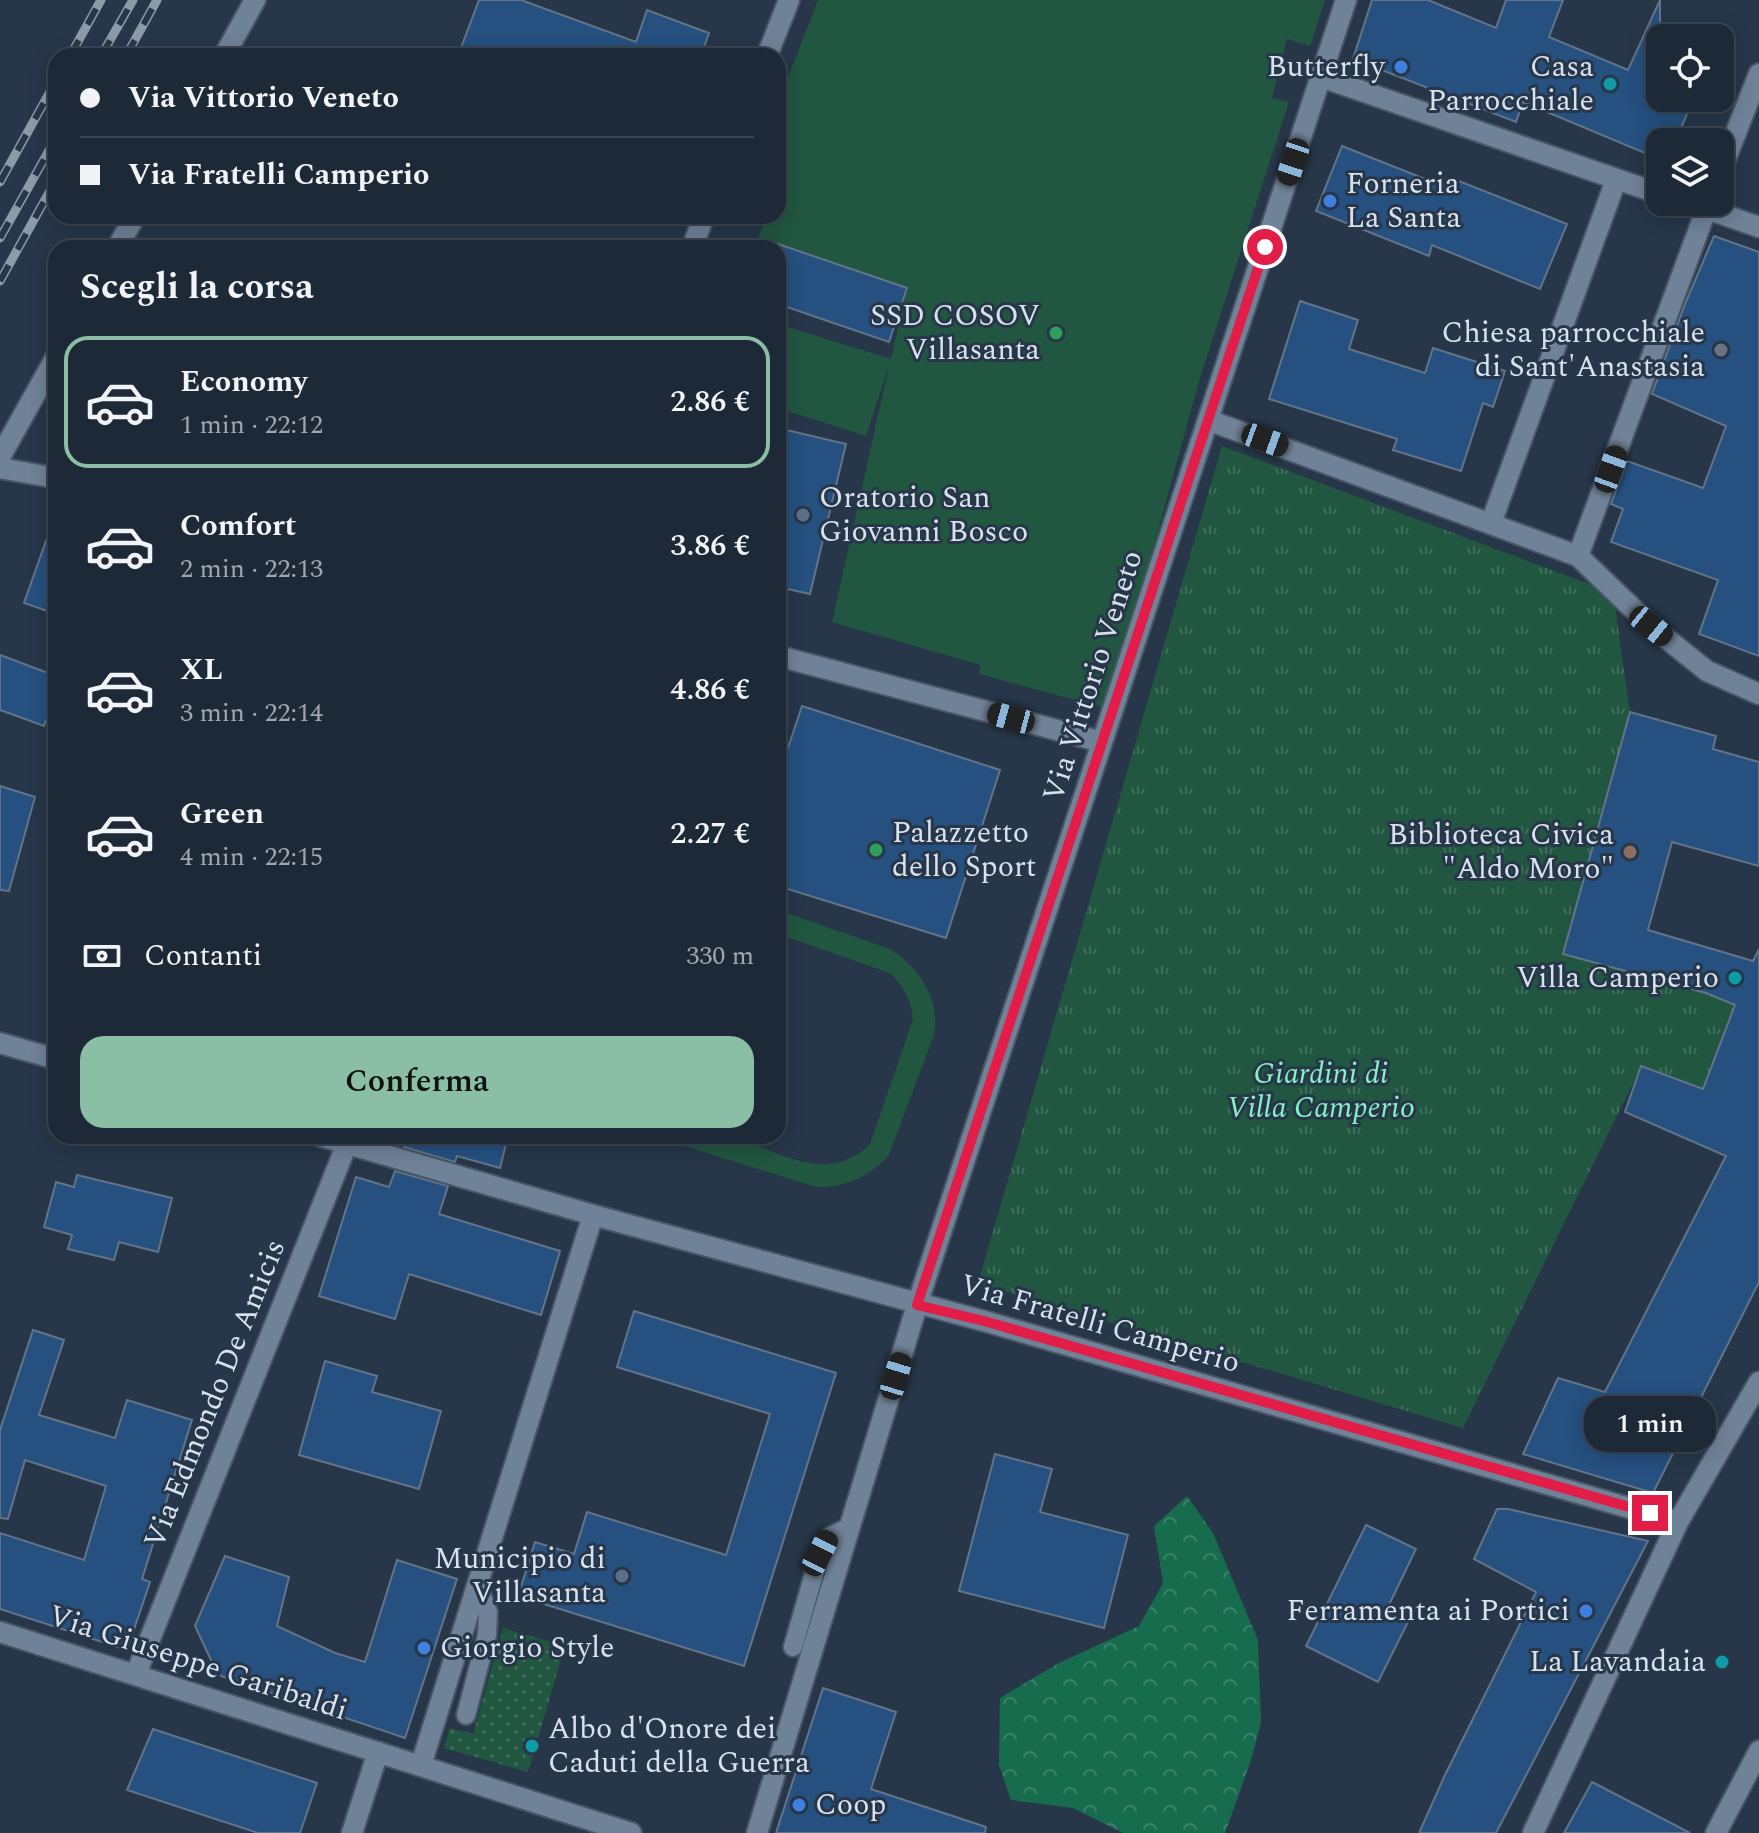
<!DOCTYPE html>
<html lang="it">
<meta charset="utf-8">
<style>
:root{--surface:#1d2937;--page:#25313f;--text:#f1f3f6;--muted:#a0a6ad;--line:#3b4552;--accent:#8abfa5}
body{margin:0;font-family:Spectral,serif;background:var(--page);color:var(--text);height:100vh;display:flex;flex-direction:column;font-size:30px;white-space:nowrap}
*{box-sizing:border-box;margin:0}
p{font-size:26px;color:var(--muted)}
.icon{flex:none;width:44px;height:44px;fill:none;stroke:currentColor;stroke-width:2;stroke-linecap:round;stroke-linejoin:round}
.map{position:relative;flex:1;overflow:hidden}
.details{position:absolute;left:48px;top:240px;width:738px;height:904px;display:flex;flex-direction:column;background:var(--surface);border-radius:24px;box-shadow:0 4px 20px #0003,0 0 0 2px var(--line)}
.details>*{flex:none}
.top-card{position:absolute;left:48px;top:48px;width:738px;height:176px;border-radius:24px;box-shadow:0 4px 20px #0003,0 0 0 2px var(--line);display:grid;align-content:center;height:176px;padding:0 32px;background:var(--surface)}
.fabs{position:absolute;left:1646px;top:24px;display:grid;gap:16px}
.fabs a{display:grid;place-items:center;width:88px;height:88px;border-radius:16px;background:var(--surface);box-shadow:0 4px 20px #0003,0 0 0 2px var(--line);font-size:40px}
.end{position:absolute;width:36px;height:36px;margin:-18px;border:10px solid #e11d48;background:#fff;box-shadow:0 0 0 4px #fff}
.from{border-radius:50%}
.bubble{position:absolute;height:56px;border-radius:24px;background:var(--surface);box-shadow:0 4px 20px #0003,0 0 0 2px var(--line);font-size:26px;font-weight:600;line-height:56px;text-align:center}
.car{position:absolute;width:24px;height:48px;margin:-24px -12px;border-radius:10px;box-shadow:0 0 6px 2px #0007;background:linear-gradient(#222 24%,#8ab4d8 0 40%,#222 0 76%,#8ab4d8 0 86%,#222 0)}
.top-card b{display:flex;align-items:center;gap:28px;height:76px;font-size:30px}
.top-card b+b{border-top:2px solid var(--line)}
.top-card i{width:20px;height:20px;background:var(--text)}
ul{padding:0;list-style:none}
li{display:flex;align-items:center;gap:24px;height:132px;margin:0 16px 12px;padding:0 16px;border:4px solid transparent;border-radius:24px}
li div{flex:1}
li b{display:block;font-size:30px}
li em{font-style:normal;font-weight:600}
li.selected{border-color:var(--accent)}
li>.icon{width:72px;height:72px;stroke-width:1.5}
h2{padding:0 32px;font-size:36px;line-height:96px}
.pay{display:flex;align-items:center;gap:20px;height:88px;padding:0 32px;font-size:30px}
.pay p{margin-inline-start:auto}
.action{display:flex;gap:16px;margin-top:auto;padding:16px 32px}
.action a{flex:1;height:92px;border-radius:24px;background:var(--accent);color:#111;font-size:32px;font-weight:600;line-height:92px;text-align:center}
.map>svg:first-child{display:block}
.grass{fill:url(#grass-dots)}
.forest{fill:url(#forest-crowns)}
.park{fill:url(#park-tufts)}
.pitch{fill:#215640}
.building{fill:#25507f;stroke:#637489;stroke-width:2}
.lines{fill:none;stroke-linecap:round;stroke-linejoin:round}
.lane-casing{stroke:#475564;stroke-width:22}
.street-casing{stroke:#475564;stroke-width:24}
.secondary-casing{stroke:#475564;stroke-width:24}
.lane{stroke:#708297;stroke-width:18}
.street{stroke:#708297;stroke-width:20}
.secondary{stroke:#708297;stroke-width:20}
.rail-casing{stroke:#8d9aa8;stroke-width:9}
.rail{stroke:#273749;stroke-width:6;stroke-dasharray:18;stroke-linecap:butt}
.route{stroke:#e11d48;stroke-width:10}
.shop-dot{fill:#3f7fe0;stroke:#273749;stroke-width:3}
.culture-dot{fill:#0f9aa8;stroke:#273749;stroke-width:3}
.leisure-dot{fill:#2e9e5b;stroke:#273749;stroke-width:3}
.worship-dot{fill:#6b7280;stroke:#273749;stroke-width:3}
.service-dot{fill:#5c6f8a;stroke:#273749;stroke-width:3}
.education-dot{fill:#8d6e63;stroke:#273749;stroke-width:3}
.labels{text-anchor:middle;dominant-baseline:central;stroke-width:6;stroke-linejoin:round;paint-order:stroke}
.poi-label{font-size:30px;fill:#d8e2ee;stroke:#273749;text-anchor:end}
.street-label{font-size:30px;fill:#d8e2ee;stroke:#273749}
.park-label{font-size:30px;font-style:italic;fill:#84f1c2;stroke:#273749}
</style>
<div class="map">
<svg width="1759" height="1833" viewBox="0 0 1759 1833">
<defs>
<pattern id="grass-dots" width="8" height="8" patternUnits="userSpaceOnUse" patternTransform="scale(2)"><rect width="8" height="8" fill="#215640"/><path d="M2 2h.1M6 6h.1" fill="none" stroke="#406e5c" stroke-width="1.8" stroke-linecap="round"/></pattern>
<pattern id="forest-crowns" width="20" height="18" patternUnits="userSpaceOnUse" patternTransform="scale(2)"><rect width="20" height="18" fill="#186c4e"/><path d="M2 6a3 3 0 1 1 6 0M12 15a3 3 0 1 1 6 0" fill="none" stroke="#398168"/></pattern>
<pattern id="park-tufts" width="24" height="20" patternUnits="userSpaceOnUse" patternTransform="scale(2)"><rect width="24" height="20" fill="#215640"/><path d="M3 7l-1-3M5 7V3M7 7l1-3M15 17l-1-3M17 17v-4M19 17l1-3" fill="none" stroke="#406e5c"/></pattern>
</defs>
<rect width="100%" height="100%" fill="#273749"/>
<path class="grass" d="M 503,1628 L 565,1646 L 528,1772 L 444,1748 L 450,1728 L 473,1734 Z"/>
<path class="forest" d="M 1187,1496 L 1213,1533 L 1258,1640 L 1261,1722 L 1251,1760 L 1225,1833 L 1123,1833 L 1073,1808 L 1011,1800 L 999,1765 L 1000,1698 L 1057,1664 L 1139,1626 L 1163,1583 L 1154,1526 Z"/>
<path class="park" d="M 1222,446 L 1613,593 L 1630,712 L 1563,954 L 1706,993 L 1735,1005 L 1703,1089 L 1641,1067 L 1463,1428 L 978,1283 Z"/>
<path class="pitch" d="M 818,0 L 1325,0 L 1310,46 L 1287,39 L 1272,98 L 1289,102 L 1200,378 L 1109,709 L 979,674 L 980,665 L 832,622 L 889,366 L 866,436 L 778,408 L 778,324 L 891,359 L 907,288 L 758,239 L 766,216 L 778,216 L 778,104 Z
M 778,910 L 890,949 C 919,967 941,1000 934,1035 L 889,1155 C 868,1178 846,1187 816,1187 L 652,1136 C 674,1136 698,1133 720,1136 C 774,1143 821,1191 870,1144 L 913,1019 C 911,999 904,987 890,973 L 778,934 Z"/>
<path class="building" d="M 479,0 L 521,0 L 636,42 L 647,10 L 709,33 L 701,56 L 458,56 Z
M 1372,0 L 1428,0 L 1496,28 L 1506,0 L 1563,0 L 1549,37 L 1628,70 L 1660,0 L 1660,98 L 1694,98 L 1675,142 L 1658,142 L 1652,156 L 1523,102 L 1516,122 L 1353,59 Z
M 1342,146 L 1455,191 L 1459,181 L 1567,224 L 1540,289 L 1432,245 L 1429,256 L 1316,211 Z
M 1714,236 L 1759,252 L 1759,656 L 1699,634 L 1718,580 L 1611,542 L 1623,509 L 1611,504 L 1627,461 L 1703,488 L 1726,426 L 1652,394 L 1685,304 Z
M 778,244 L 907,288 L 889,342 L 778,304 Z
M 1300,301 L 1358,320 L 1349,349 L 1425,373 L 1433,348 L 1505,371 L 1493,407 L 1483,403 L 1461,471 L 1393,450 L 1397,439 L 1269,399 Z
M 778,428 L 846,444 L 810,594 L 778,587 Z
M 52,524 L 56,525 L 56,614 L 24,603 Z
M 0,655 L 56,676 L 56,692 L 44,726 L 0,710 Z
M 802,706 L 1000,770 L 946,938 L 778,886 L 778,778 Z
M 1630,712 L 1716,736 L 1713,749 L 1759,762 L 1759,866 L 1672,842 L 1648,930 L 1753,961 L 1759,949 L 1759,1282 L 1653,1493 L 1523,1454 L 1558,1378 L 1605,1392 L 1726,1156 L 1625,1112 L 1641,1066 L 1703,1089 L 1735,1005 L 1706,993 L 1563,954 Z
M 0,786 L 35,797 L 9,891 L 0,890 Z
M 409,1136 L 508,1136 L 500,1168 L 457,1156 L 455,1162 L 404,1147 Z
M 395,1171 L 448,1186 L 439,1214 L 560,1251 L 541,1315 L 409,1274 L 395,1319 L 319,1296 L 356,1177 L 389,1187 Z
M 77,1175 L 172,1198 L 158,1252 L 119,1242 L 114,1260 L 68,1249 L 72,1235 L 44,1227 L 56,1182 L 74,1187 Z
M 634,1311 L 836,1373 L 744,1666 L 518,1596 L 535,1542 L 574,1554 L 587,1512 L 726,1555 L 770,1414 L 617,1367 Z
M 33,1330 L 64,1340 L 39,1415 L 115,1438 L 127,1400 L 192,1420 L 142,1579 L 150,1582 L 127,1650 L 0,1609 L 0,1533 L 84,1560 L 106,1486 L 25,1460 L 8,1519 L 0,1518 L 0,1430 Z
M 325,1361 L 377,1376 L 372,1392 L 441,1411 L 419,1489 L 299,1455 Z
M 995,1454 L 1052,1469 L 1040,1512 L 1128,1535 L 1104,1628 L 959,1591 Z
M 1497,1509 L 1508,1509 L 1648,1541 L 1496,1833 L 1419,1833 L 1445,1775 L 1536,1592 L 1474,1559 Z
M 1366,1525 L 1416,1549 L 1386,1611 L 1408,1622 L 1378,1682 L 1306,1646 Z
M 225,1556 L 289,1577 L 277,1626 L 335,1653 L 365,1662 L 397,1560 L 457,1579 L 405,1738 L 218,1675 L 195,1626 Z
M 823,1688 L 896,1712 L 871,1789 L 986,1827 L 985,1833 L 776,1833 Z
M 153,1729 L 317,1783 L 300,1833 L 258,1833 L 127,1790 Z
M 1592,1782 L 1690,1833 L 1564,1833 Z"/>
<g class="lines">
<defs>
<path id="lane" d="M 793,1647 L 820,1553 L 829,1537 L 850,1527
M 466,1715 L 487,1635 L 488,1612 L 477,1584"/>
<path id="street" d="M 767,56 L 789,0
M 1321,77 L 1660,194
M 1720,173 L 1759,74
M 1687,202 L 1759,227
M 692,248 L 704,216
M 1208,420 L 1578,556 L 1709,202
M 0,468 L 56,478
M 1491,523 L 1616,180
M 1578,556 L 1651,626 L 1707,671 L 1759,694
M 778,656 L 1102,742
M 0,1043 L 56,1059
M 320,1136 L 593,1215 L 984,1321 L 1678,1522
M 0,1632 L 631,1833
M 136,1674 L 350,1136
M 421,1765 L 593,1215
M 352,1833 L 378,1752
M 757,1833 L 917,1305 L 1346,0
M 1533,1833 L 1678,1522 L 1759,1382
M 1716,1833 L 1759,1751"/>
<path id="secondary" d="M 224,56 L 255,0
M 117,248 L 135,216
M 0,457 L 56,357"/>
</defs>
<use href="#lane" class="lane-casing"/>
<use href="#street" class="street-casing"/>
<use href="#secondary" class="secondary-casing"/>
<use href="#lane" class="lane"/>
<use href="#street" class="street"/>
<use href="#secondary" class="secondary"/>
<defs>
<path id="rail" d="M 70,56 L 101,0
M 101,56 L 133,0
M 126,56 L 157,0
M 0,182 L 56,81
M 0,238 L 56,138
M 0,281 L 56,180"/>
</defs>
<use href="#rail" class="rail-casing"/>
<use href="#rail" class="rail"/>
</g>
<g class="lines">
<path class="route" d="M 1265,247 L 917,1305 L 984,1321 L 1650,1513"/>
</g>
<g class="shop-dot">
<circle cx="1401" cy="67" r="8"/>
<circle cx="1330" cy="201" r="8"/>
<circle cx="1586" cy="1611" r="8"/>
<circle cx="424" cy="1648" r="8"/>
<circle cx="799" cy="1805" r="8"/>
</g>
<g class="culture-dot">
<circle cx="1610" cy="84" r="8"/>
<circle cx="1735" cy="978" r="8"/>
<circle cx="1722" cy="1662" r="8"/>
<circle cx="532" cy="1746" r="8"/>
</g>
<g class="leisure-dot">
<circle cx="1056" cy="333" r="8"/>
<circle cx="876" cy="850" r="8"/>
</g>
<circle class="worship-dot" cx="1721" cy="350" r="8"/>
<g class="service-dot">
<circle cx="803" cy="515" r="8"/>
<circle cx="622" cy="1576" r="8"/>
</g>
<circle class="education-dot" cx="1630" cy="852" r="8"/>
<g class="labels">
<g class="poi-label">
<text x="1385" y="67">Butterfly</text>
<text x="1594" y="67">Casa<tspan x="1594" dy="34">Parrocchiale</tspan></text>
<text x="1346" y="184" text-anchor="start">Forneria<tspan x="1346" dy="34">La Santa</tspan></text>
<text x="1040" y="316">SSD COSOV<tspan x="1040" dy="34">Villasanta</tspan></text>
<text x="1705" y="333">Chiesa parrocchiale<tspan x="1705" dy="34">di Sant'Anastasia</tspan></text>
<text x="819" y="498" text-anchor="start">Oratorio San<tspan x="819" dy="34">Giovanni Bosco</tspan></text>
<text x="892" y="833" text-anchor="start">Palazzetto<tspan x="892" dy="34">dello Sport</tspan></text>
<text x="1614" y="835">Biblioteca Civica<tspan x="1614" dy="34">"Aldo Moro"</tspan></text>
<text x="1719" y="978">Villa Camperio</text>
<text x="606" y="1559">Municipio di<tspan x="606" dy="34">Villasanta</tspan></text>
<text x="1570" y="1611">Ferramenta ai Portici</text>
<text x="440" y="1648" text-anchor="start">Giorgio Style</text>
<text x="1706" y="1662">La Lavandaia</text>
<text x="548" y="1729" text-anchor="start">Albo d'Onore dei<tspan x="548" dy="34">Caduti della Guerra</tspan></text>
<text x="815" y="1805" text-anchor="start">Coop</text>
</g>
<g class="street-label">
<text transform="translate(1093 676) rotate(-72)">Via Vittorio Veneto</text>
<text transform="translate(1100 1324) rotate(16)">Via Fratelli Camperio</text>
<text transform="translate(215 1394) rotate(-68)">Via Edmondo De Amicis</text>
<text transform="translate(198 1663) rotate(18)">Via Giuseppe Garibaldi</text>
</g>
<g class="park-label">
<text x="1321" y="1074">Giardini di<tspan x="1321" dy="34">Villa Camperio</tspan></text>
</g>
</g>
</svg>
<div class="fabs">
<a><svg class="icon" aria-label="locate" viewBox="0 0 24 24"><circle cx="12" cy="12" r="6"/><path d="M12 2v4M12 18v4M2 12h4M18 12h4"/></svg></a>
<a><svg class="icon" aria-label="layers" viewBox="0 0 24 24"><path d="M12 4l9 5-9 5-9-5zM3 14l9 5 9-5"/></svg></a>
</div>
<i class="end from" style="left:1265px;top:247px"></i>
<i class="end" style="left:1650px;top:1513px"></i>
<div class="bubble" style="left:1584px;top:1396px;width:132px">1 min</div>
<i class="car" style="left:1293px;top:162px;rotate:198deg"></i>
<i class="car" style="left:1265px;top:440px;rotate:110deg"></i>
<i class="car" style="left:1611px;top:469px;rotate:20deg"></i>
<i class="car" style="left:1651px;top:626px;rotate:129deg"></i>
<i class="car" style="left:1011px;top:718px;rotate:285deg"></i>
<i class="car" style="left:896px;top:1376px;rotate:17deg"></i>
<i class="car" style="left:820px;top:1553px;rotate:27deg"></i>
<div class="top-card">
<b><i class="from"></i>Via Vittorio Veneto</b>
<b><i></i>Via Fratelli Camperio</b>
</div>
<section class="details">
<h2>Scegli la corsa</h2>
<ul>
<li class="selected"><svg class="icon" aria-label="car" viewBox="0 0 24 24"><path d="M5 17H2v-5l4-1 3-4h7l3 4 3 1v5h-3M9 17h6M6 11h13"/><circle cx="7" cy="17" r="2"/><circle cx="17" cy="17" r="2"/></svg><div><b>Economy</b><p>1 min · 22:12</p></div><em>2.86 €</em></li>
<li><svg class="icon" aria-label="car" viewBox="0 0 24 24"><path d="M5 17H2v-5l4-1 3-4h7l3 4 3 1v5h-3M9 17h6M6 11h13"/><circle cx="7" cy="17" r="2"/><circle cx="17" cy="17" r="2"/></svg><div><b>Comfort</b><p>2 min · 22:13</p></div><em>3.86 €</em></li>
<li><svg class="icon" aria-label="car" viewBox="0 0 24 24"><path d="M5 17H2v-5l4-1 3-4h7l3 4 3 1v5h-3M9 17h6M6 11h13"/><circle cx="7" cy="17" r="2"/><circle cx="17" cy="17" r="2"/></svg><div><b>XL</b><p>3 min · 22:14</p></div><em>4.86 €</em></li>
<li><svg class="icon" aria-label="car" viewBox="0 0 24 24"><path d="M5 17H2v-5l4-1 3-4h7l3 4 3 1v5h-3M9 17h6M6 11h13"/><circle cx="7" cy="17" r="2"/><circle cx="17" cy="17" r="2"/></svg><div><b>Green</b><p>4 min · 22:15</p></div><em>2.27 €</em></li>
</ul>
<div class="pay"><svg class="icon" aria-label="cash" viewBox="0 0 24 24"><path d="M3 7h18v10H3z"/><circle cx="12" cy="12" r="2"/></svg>Contanti<p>330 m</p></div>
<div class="action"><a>Conferma</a></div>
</section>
</div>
